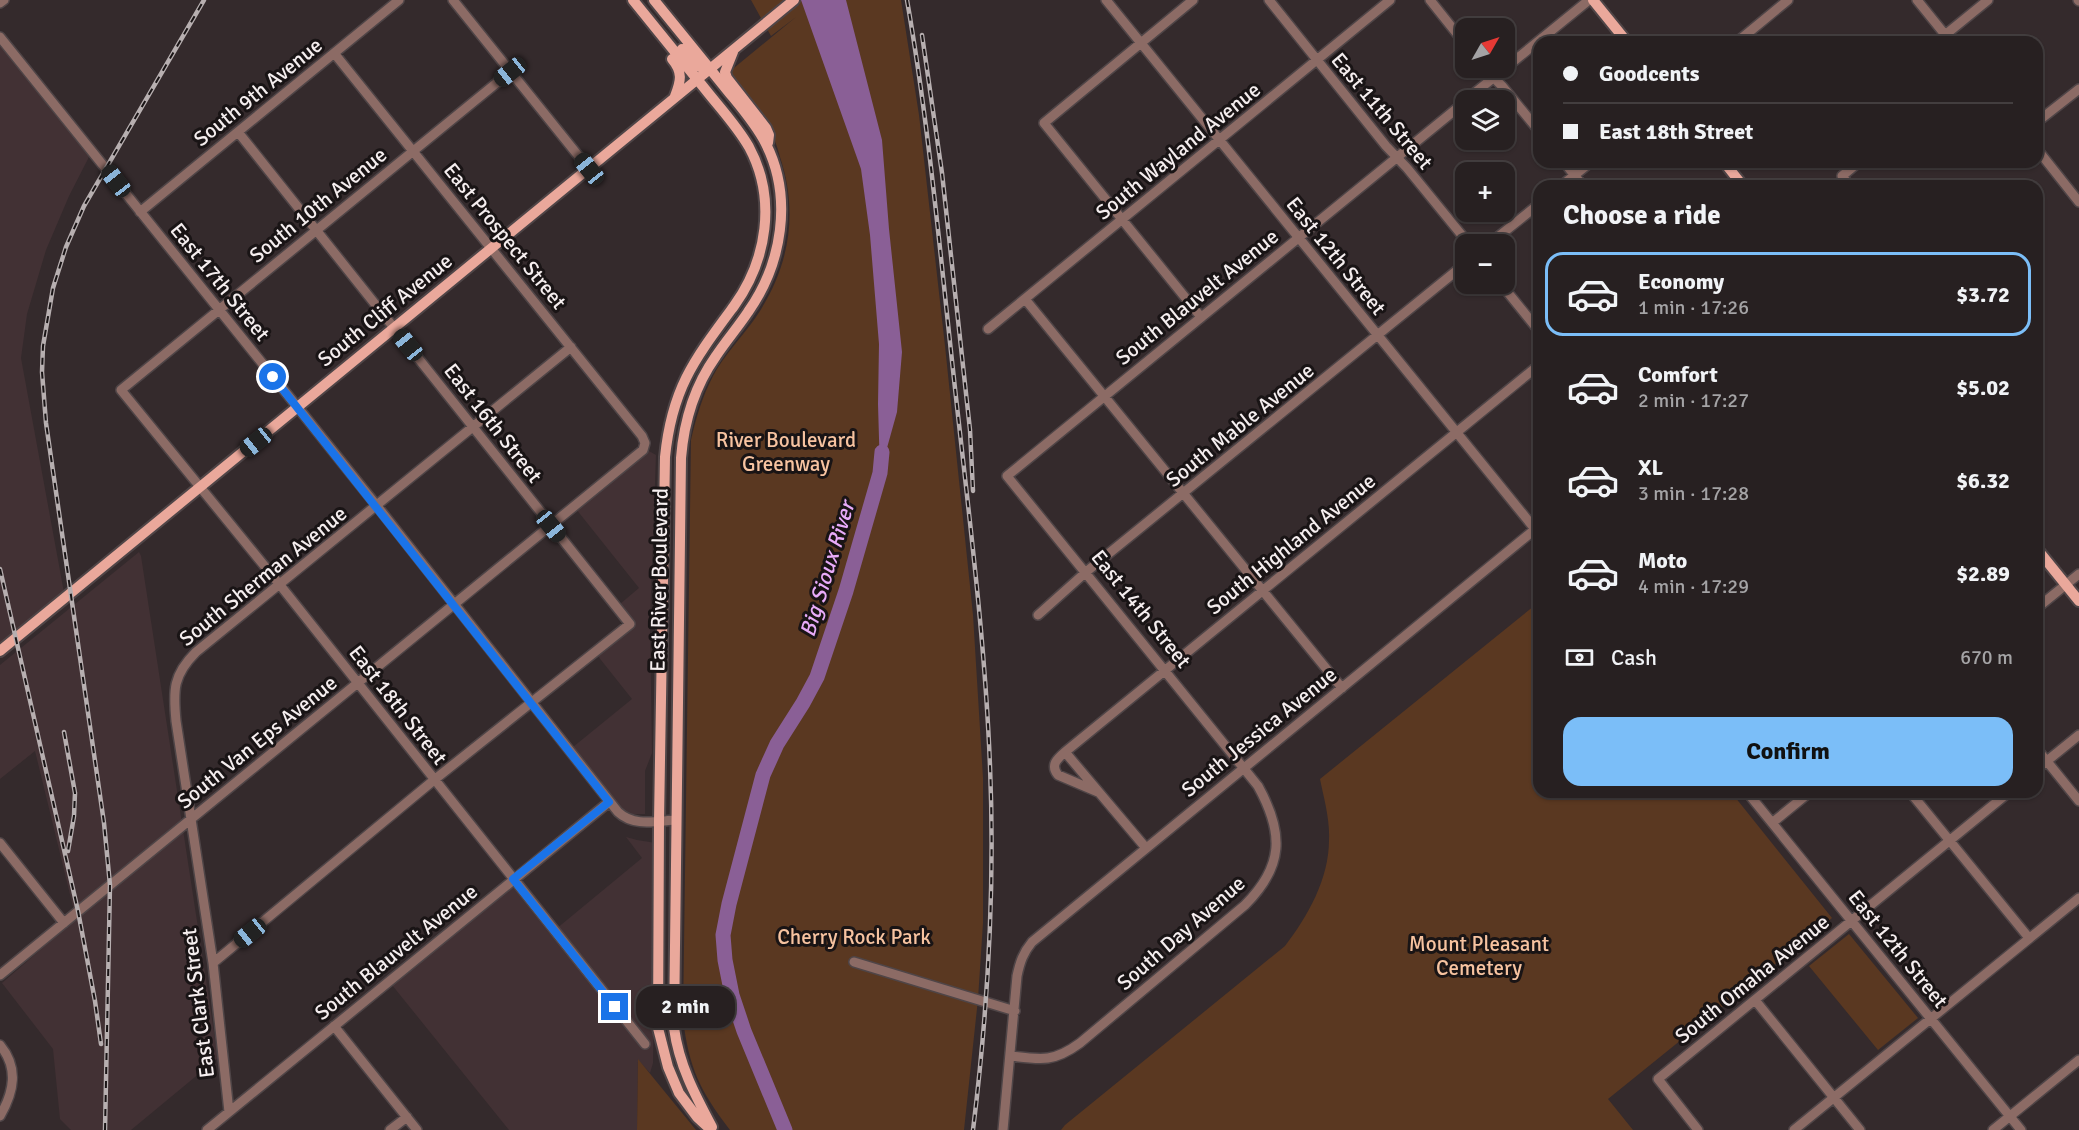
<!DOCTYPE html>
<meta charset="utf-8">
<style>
:root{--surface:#272021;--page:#2f282a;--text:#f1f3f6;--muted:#a4a3a5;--line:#433e3f;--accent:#7bbef8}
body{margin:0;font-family:Signika,sans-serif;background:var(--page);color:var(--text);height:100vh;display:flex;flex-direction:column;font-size:22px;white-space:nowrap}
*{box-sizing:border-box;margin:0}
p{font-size:20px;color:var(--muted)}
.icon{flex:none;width:33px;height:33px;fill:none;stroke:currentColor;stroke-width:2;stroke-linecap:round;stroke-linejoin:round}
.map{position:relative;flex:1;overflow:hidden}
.panel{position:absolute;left:1533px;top:180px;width:510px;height:618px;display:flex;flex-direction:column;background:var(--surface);border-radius:18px;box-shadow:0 2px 4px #0004,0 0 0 2px var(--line)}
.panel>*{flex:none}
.banner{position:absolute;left:1533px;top:36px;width:510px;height:132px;border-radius:18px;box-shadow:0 2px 4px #0004,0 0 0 2px var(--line);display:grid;align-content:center;height:132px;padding:0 30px;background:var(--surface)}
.needle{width:39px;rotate:51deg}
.fabs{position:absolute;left:1455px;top:18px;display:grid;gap:12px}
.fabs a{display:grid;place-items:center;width:60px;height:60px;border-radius:12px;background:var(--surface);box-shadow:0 2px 4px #0004,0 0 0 2px var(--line);font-size:30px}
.end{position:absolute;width:27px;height:27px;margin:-14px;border:8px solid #1a73e8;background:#fff;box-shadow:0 0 0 3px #fff}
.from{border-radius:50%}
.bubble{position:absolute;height:42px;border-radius:18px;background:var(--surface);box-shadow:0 2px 4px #0004,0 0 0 2px var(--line);font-size:20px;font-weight:700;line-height:42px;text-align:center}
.car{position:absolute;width:18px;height:36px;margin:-18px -9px;border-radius:8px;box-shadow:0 0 4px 2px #0007;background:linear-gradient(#222 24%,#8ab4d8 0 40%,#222 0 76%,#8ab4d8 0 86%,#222 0)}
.banner b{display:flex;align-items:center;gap:21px;height:57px;font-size:22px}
.banner b+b{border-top:2px solid var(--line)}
.banner i{width:15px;height:15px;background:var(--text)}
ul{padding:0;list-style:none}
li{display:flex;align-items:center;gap:18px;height:84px;margin:0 12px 9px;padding:0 18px;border:3px solid transparent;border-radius:18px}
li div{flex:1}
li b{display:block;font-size:22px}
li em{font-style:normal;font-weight:700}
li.on{border-color:var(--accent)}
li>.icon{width:54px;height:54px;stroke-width:1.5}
h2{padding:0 30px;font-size:27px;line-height:72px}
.pay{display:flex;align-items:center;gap:15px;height:66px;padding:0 30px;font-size:22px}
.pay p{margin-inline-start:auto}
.primary-button{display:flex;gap:12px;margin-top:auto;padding:12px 30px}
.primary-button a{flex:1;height:69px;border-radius:18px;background:var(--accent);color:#111;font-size:24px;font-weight:700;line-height:69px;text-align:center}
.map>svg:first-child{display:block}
.built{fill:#423134}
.green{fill:#5a3821;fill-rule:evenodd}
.water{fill:#8a5f96}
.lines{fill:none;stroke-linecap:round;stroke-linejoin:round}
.river{stroke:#8a5f96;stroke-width:15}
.minor-casing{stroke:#4f4547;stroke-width:12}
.major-casing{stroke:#4f4547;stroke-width:14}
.minor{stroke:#8c6b65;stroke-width:9}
.major{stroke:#eaa89b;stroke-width:10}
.rail-casing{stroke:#b7afb0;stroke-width:4.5}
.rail{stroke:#191415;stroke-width:2;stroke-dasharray:7;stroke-linecap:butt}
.route{stroke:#1a73e8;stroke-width:8}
.labels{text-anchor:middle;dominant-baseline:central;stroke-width:6;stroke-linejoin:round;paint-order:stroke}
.street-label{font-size:21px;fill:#f5eeef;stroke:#191415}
.park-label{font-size:21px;fill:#f7c3a0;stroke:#191415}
.water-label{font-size:22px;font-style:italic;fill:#e8abf9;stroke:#191415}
</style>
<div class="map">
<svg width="2079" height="1130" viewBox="0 0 2079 1130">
<rect width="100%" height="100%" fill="#342a2c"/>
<path class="built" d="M 0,37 L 92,151 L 69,196 L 46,250 L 27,314 L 21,358 L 65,598 L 0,651 Z
M 647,450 L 656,455 L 650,621 L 652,753 L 645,771 L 645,814 L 631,814 L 623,810 L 573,747 L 632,699 L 597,655 L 636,625 L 620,604 L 639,588 L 576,509 Z
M 139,552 L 141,556 L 218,1058 L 131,1130 L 71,1130 L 60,1119 L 53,1049 L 2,983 L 76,919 L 35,751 L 0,779 L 0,665 Z
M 626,837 L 637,840 L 656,843 L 653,1063 L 650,1073 L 638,1060 L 637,1130 L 509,1130 L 392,985 L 512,886 L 550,934 L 642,858 Z"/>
<path class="green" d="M 751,0 L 901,0 L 919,115 L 945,346 L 973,615 L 983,778 L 983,923 L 978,999 L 964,1130 L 730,1130 C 700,1091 689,1068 683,1019 L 691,440 C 696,418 702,397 713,376 C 724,355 742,337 756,317 C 789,268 799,214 780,157 C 777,146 773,134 767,123 C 757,105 740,90 729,72 L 796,17 L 771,36 ZM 868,509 L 846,591 L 825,650 Z
M 1539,602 L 1539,792 L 1731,792 L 1832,918 L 1608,1099 L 1633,1130 L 1061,1130 L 1065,1125 L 1285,946 C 1308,916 1329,879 1329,840 C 1330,819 1324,799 1320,779 Z
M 1849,934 L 1918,1018 L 1878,1050 L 1809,966 Z
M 638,1059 L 696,1130 L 637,1130 Z"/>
<path class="water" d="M 801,0 L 846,0 L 882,140 L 889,229 L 902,352 L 897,412 L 880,473 L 878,404 L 879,344 L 870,235 L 861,169 Z"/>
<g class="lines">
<path class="river" d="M 785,1130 L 744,1031 L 732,995 L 725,960 L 723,935 L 729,904 L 763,775 L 777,744 L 803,703 L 817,677 L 846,591 L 880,473 L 882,452"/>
<defs>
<path id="minor" d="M 453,0 L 589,169
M 1106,0 L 1539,534
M 1193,0 L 1044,123 L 1201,317
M 1269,0 L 1386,146 L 1407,168 L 1469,244
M 1430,0 L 1466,45
M 1917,0 L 1951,42
M 2078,0 L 2079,1
M 0,3 L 4,0
M 1945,35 L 1988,0
M 0,37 L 377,506 L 618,812 C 634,827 656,821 676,820
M 1737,42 L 1788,0
M 1484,68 L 1503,87 L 1539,131
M 510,72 L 121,390 L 280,585 L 645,1044
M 1466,100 L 1589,0
M 2037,122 L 2079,89
M 2037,149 L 2079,202
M 1564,162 L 1583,186
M 1561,186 L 1591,162
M 1850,186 L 1842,176 L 1859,162
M 140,212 L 399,0
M 1489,244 L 1539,204
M 1501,284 L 1539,331
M 1025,299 L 1342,688
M 988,329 L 1390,0
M 2037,608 L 2079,574
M 1038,615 L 1086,572 L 1466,263
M 2037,749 L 2079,801
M 1065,752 L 1539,365
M 2037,769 L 2079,735
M 1098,792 L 1058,775 C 1050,765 1057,759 1065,752 L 1146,848
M 1747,792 L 2021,1130
M 1910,792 L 2029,938
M 1772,823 L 1810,792
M 0,843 L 64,923
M 854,962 L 1015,1011
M 213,963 L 434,780 L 630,624 L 238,132
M 0,975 L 643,450 L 645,443 L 642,436 L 334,53
M 1755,1000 L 1860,1130
M 334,1026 L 417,1130
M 0,1045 C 19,1068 14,1092 0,1116
M 1011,1056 C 1042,1060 1054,1062 1080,1043 L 1245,905 C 1284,866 1284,833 1258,786 L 1007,476 L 1466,101
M 229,1112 L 213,963 L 176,721 C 173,690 173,675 196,652 L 571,347
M 207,1130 L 609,802
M 390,1130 L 407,1117
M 1003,1130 L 1017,976 C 1020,962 1023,953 1032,942 L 1539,526
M 1698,1130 L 1658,1079 L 2009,792
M 1794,1130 L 2079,898
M 1993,1130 L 2079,1060"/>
<path id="major" d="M 633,0 C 657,30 681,59 705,89 C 720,108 737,126 749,147 C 777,199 767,260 734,306 C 694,360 672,388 665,457 L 659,821 L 658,1028 L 668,1067 L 679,1093 L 697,1117 L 711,1130
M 654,0 C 677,28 700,57 723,85 C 738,104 755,122 766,144 C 793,198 782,264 748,312 C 738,327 726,341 716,356 C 694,387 684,421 681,458 L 674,1028 C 679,1065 695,1095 712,1127
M 1593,0 L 1627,42
M 682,49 L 700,67 L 710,69
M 733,52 L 725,72 L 727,78 L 766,128 L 769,135 L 768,143
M 672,59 C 683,72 681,81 675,96
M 1724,162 L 1743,186
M 2037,549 L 2079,601
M 0,651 L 794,0"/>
</defs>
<use href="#minor" class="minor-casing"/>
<use href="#major" class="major-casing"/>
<use href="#minor" class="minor"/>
<use href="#major" class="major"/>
<defs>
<path id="rail" d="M 907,0 C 929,125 940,253 954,379 C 968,508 985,637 990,766 C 995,887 988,1009 973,1130
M 922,35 L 942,173 L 970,430 L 973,491
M 0,569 L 78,911 L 95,1001 L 101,1044
M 64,732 L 75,793 L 74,816 L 68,851
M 105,1130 L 110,885 L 104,823 L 46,423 L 42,372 L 43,346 L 53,288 L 66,247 L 84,206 L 204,0"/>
</defs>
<use href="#rail" class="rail-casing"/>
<use href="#rail" class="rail"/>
</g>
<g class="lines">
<path class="route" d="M 273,377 L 609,802 L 513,879 L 615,1007"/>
</g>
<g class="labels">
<g class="street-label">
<text transform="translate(258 92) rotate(-39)">South 9th Avenue</text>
<text transform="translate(1382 111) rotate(50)">East 11th Street</text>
<text transform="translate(1178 151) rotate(-39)">South Wayland Avenue</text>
<text transform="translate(318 205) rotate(-39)">South 10th Avenue</text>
<text transform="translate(505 236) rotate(51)">East Prospect Street</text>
<text transform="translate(1336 256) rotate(51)">East 12th Street</text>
<text transform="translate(220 282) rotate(51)">East 17th Street</text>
<text transform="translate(1197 297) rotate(-39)">South Blauvelt Avenue</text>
<text transform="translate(385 310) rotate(-39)">South Cliff Avenue</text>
<text transform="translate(493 423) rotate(52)">East 16th Street</text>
<text transform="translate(1240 425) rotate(-39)">South Mable Avenue</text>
<text transform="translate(1291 544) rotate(-39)">South Highland Avenue</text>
<text transform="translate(263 576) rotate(-39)">South Sherman Avenue</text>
<text transform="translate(659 580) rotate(-89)">East River Boulevard</text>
<text transform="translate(1141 609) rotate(51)">East 14th Street</text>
<text transform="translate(398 705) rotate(52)">East 18th Street</text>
<text transform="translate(1259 732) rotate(-39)">South Jessica Avenue</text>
<text transform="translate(257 742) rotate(-39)">South Van Eps Avenue</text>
<text transform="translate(1181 933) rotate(-41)">South Day Avenue</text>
<text transform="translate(1898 949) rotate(51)">East 12th Street</text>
<text transform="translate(396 952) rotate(-39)">South Blauvelt Avenue</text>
<text transform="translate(1752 979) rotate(-39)">South Omaha Avenue</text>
<text transform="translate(198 1003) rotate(-97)">East Clark Street</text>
</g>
<g class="park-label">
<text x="786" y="440">River Boulevard<tspan x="786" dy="24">Greenway</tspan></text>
<text x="854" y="937">Cherry Rock Park</text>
<text x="1479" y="944">Mount Pleasant<tspan x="1479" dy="24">Cemetery</tspan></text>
</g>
<g class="water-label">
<text transform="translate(827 569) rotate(-73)">Big Sioux River</text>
</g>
</g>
</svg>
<div class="fabs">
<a><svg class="needle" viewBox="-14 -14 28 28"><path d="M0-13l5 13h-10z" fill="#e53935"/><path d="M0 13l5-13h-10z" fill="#a4a3a5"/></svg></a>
<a><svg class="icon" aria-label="layers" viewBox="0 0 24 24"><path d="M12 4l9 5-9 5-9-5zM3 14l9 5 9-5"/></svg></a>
<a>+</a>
<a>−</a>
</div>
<i class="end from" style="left:273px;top:377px"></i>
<i class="end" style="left:615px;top:1007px"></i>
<div class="bubble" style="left:636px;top:986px;width:99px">2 min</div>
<i class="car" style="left:510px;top:72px;rotate:231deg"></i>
<i class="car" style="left:589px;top:169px;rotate:321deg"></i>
<i class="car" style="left:116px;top:181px;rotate:322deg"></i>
<i class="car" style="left:408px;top:345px;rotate:321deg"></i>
<i class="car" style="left:256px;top:442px;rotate:231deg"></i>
<i class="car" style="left:551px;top:526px;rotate:141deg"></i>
<i class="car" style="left:250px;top:933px;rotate:231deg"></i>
<div class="banner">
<b><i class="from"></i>Goodcents</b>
<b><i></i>East 18th Street</b>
</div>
<section class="panel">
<h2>Choose a ride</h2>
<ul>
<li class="on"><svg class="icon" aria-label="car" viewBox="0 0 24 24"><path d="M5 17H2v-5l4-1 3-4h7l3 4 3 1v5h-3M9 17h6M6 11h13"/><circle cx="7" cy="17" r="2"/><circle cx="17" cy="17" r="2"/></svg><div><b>Economy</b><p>1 min · 17:26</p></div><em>$3.72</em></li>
<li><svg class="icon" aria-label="car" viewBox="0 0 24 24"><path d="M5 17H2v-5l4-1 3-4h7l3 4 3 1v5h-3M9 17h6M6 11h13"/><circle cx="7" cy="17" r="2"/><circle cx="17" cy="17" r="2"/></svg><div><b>Comfort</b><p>2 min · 17:27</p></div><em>$5.02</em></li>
<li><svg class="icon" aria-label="car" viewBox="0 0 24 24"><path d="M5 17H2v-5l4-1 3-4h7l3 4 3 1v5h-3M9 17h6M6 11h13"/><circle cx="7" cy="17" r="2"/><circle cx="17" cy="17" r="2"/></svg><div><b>XL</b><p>3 min · 17:28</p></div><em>$6.32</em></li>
<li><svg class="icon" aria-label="car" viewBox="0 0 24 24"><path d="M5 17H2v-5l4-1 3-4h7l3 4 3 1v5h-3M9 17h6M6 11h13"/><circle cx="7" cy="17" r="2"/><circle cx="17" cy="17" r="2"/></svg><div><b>Moto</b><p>4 min · 17:29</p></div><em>$2.89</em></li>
</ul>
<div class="pay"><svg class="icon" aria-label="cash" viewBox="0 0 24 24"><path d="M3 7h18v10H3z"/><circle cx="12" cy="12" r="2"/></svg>Cash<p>670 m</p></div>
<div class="primary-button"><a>Confirm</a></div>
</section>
</div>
